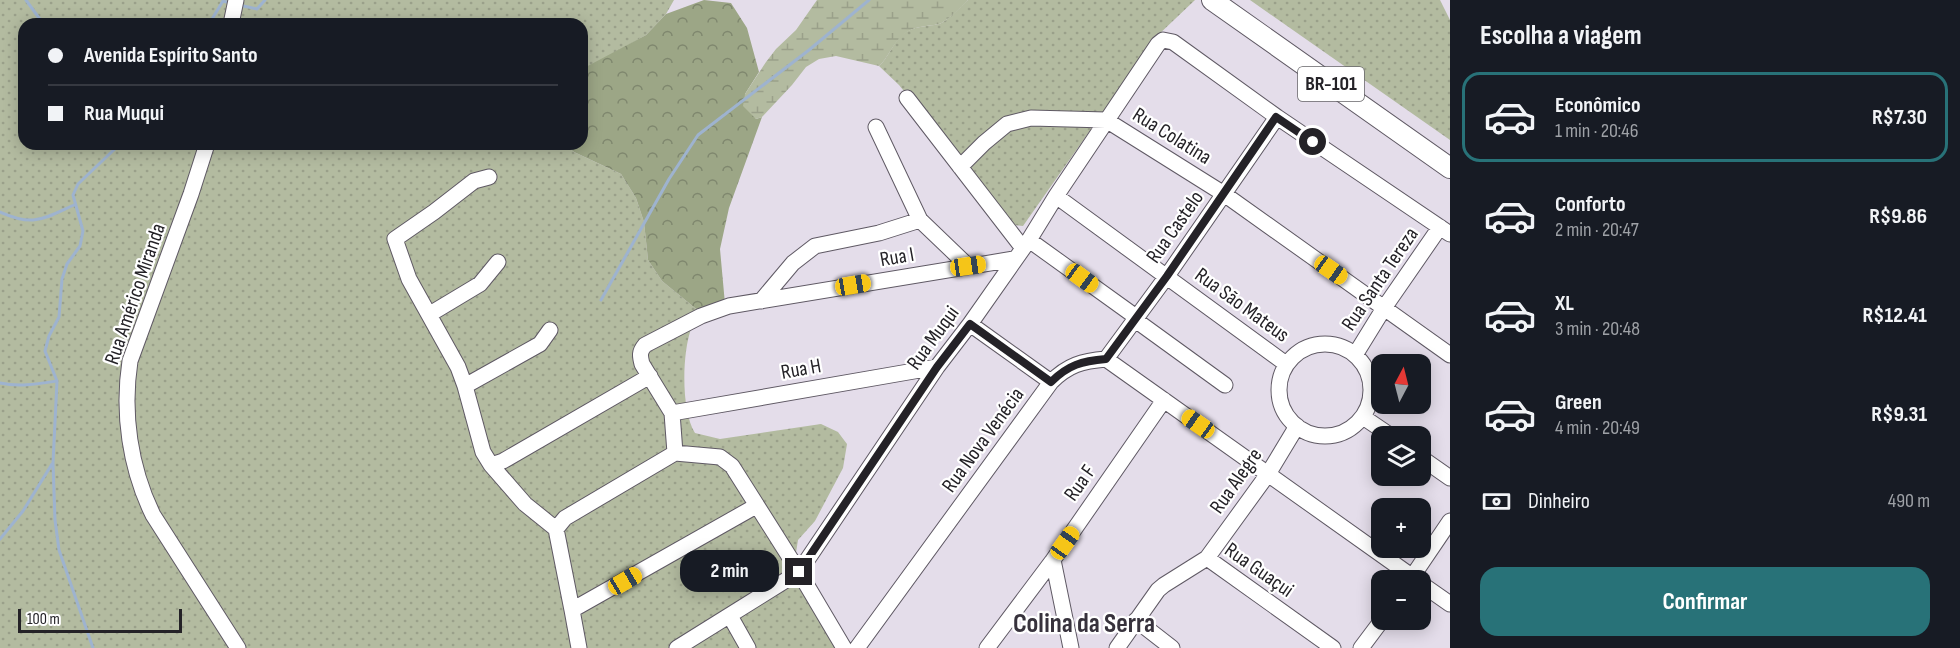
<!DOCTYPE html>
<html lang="pt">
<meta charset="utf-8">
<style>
:root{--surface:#171b24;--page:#20242c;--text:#f1f3f6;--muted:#9ea1a6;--line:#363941;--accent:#287278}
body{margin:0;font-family:"Sofia Sans Condensed",sans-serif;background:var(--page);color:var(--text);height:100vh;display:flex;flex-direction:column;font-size:22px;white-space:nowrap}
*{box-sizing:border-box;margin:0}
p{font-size:20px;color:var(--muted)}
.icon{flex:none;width:33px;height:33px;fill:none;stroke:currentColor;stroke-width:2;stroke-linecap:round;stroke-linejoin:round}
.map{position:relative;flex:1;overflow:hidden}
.sheet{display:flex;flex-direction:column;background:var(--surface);width:510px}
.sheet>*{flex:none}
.top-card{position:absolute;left:18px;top:18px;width:570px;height:132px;border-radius:18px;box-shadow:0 3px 15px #0003;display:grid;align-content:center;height:132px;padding:0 30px;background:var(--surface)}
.needle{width:39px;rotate:7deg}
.buttons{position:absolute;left:1371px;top:354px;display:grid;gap:12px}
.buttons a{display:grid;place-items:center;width:60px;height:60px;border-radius:12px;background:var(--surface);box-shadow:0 3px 15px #0003;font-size:30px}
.scale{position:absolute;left:18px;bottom:15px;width:164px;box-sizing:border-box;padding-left:6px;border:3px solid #242227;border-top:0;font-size:16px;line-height:21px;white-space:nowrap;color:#242227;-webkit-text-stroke:4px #fff;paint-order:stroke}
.end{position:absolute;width:27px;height:27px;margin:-14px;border:8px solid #242227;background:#fff;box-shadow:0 0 0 3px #fff}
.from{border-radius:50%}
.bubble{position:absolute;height:42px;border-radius:18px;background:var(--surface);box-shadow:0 3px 15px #0003;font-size:20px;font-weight:700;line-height:42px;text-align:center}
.car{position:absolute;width:18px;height:36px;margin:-18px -9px;border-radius:8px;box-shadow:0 0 4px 2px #0007;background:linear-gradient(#f5c518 24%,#345 0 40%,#f5c518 0 76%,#345 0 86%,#f5c518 0)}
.top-card b{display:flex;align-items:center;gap:21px;height:57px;font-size:22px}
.top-card b+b{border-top:2px solid var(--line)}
.top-card i{width:15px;height:15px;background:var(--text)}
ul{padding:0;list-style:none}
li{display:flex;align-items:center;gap:18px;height:90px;margin:0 12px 9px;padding:0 18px;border:3px solid transparent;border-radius:18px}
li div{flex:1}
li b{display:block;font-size:22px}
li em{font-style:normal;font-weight:700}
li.active{border-color:var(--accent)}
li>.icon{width:54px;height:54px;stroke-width:1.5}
h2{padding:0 30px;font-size:27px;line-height:72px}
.pay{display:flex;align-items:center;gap:15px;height:66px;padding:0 30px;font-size:22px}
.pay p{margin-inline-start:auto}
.cta{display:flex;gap:12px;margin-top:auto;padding:12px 30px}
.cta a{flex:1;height:69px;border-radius:18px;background:var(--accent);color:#fff;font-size:24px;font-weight:700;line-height:69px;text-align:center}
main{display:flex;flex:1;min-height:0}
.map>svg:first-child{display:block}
.grass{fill:url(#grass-dots)}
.forest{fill:url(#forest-crowns)}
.wetland{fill:url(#wetland-marsh)}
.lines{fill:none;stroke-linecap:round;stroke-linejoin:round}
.stream{stroke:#9eb3cf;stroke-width:3}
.minor-casing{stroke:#5f5964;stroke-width:17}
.major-casing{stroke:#5f5964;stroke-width:22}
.minor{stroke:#fff;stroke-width:15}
.major{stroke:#fff;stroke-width:20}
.route{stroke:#242227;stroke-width:8}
.labels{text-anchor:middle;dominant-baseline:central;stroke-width:4.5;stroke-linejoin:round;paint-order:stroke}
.shield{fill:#fff;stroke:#666468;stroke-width:1.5}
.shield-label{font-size:20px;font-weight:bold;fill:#242227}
.street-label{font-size:21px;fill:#242227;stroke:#fff}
.district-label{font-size:27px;font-weight:bold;fill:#37323c;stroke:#fff}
</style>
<main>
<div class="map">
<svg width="1450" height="648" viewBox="0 0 1450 648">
<defs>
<pattern id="grass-dots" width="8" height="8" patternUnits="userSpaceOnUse" patternTransform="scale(1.5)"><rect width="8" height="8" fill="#b3bba0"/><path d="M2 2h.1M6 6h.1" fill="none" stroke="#9aa08a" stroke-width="1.8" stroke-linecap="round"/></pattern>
<pattern id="forest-crowns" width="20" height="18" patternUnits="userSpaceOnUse" patternTransform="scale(1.5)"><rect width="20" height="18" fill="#9ca686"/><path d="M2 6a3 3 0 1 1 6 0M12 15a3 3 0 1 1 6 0" fill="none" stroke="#7f876e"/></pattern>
<pattern id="wetland-marsh" width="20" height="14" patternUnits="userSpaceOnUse" patternTransform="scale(1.5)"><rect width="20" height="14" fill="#b3bba0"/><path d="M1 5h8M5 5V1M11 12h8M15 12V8" fill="none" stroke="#9aa08a"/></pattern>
</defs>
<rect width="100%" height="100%" fill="#e4ddea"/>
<path class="grass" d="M 0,0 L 674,0 L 666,14 L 646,35 L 582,71 L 582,24 L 24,24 L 24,144 L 564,144 L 574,152 L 621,174 L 636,198 L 644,222 L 648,260 L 662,281 L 701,313 C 697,318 693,324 691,329 C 682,354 681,411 695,433 L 720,439 L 821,424 L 838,432 L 847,444 L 843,468 L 815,521 L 798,540 L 795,559 L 839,648 L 0,648 Z
M 968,0 L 1195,0 L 1155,38 L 1023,226 L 1012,225 L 899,85 L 879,66 C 889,57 892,44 902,35 C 914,25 926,27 939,24 C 946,22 962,6 968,0 Z
M 1250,0 L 1440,0 L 1450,20 L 1450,140 Z"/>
<path class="forest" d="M 704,0 L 731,3 L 747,28 L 759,72 L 745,94 L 756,119 L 762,117 L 729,208 L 720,249 L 725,304 L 701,313 L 662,281 L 648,260 L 644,222 L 636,198 L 621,174 L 574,152 L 564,144 L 582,144 L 582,71 L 584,68 L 646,35 L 666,14 Z"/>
<path class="wetland" d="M 817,0 L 968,0 C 963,6 946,22 939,24 C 926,27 914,25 903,35 C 892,44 889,57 879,66 L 836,56 L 819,59 L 806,67 L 792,85 L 762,117 L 756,119 L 743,106 L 745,94 L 766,62 L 776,49 L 796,30 Z"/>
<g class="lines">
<path class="stream" d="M 26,0 L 39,18 L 46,24
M 239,5 L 257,9 L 265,0
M 209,24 L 223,1 L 230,3
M 0,212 C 34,227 43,219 74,205
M 601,300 L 669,179 L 698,135 L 809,50 L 869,0
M 0,383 C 19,387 37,384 57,381
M 0,539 L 23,511 L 52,464
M 93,648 L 59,550 L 55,520 L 53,463 L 57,381 L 45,351 L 49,336 L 59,317 L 62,279 L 67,264 L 80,246 L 83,231 L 73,195 L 78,184 L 120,144"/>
<defs>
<path id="minor" d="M 231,24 L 236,0
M 907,98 L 1022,247
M 876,127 L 920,220 L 968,266
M 207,144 L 191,194 L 130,361 C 122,413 130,468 153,515 L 238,648
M 960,167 L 984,143 L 1007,124 L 1031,118 L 1106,120 L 1224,194 L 1450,355
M 489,177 L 474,181 L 434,212 L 395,239 L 409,279 L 458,367 L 465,386 L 483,452 L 491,465 L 503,461 L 650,376
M 1056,196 L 1286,364
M 1029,240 L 1136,317
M 761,301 L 793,263 L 815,246 L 879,233 L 920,220
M 430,314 L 480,284 L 498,262
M 1134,319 L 1225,385
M 970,324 L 1051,382
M1279 390a46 46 0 1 1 92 0a46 46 0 1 1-92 0Z
M 1355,355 L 1384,308 L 1440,227
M 1106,359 L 1167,276 L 1277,117
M 465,386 L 540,344 L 550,330
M 672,413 L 937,367
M 1363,417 L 1391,436
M 675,453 L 565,518 L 556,529 L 572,610 L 756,506
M 1420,457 L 1450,478
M 491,465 L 525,504 L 556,529
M 1207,558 L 1333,648
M 1053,560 L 1071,648
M 1410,580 L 1450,521
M 1420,583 L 1450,604
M 572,610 L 579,648
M 730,616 L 748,648
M 1136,620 L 1172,648
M 677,648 L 799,572 L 937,367 L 970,324 L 1029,240 L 1056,196 L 1158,44 L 1163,40 L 1173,42 L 1277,117 L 1450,234
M 844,648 L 799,572 L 732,466 L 720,457 L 675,453 L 672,413 L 642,364 C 640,356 639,352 645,345 L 701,316 L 729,306 L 1014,259
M 857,648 L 1051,382 C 1068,365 1082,361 1106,359 L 1417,580
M 987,648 L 1053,560 L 1164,400
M 1117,648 L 1158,590 L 1164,585 L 1207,558 L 1268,474 L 1297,426
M 1361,648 L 1382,620"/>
<path id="major" d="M 1212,0 L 1450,168"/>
</defs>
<use href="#minor" class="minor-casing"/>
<use href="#major" class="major-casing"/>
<use href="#minor" class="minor"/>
<use href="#major" class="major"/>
</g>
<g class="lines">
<path class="route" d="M 799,572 L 937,367 L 970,324 L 1051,382 C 1068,365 1082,361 1106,359 L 1167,276 L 1276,117 L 1313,142"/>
</g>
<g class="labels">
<rect class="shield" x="1298" y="67" width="66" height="34" rx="4.5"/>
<g class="shield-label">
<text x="1331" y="84">BR-101</text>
</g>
<g class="street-label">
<text transform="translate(1172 136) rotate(32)">Rua Colatina</text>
<text transform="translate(1175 227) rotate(-55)">Rua Castelo</text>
<text transform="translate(897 257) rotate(-10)">Rua I</text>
<text transform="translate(1380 279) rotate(-56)">Rua Santa Tereza</text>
<text transform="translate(135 294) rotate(-71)">Rua Américo Miranda</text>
<text transform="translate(1242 305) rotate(36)">Rua São Mateus</text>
<text transform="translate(933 338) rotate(-54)">Rua Muqui</text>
<text transform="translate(801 369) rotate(-10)">Rua H</text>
<text transform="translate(983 440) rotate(-54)">Rua Nova Venécia</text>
<text transform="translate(1236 481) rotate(-55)">Rua Alegre</text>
<text transform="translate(1080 483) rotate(-55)">Rua F</text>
<text transform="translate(1259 570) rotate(35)">Rua Guaçui</text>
</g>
<g class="district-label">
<text x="1084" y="624">Colina da Serra</text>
</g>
</g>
</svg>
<div class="buttons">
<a><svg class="needle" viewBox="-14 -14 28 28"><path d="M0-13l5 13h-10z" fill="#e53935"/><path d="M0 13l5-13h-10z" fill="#9ea1a6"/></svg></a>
<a><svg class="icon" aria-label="layers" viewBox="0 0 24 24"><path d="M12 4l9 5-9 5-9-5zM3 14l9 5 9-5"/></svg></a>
<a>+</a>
<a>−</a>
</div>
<div class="scale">100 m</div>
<i class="end from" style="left:1313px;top:142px"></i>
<i class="end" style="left:799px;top:572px"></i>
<div class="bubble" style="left:680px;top:550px;width:99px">2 min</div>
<i class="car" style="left:968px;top:266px;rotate:82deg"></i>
<i class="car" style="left:1331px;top:270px;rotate:125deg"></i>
<i class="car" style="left:1082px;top:278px;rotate:126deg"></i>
<i class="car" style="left:853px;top:285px;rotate:80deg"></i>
<i class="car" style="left:1198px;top:424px;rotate:305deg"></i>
<i class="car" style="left:1065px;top:543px;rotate:35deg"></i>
<i class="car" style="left:625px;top:581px;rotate:60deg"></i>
<div class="top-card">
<b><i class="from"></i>Avenida Espírito Santo</b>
<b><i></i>Rua Muqui</b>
</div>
</div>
<section class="sheet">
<h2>Escolha a viagem</h2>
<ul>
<li class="active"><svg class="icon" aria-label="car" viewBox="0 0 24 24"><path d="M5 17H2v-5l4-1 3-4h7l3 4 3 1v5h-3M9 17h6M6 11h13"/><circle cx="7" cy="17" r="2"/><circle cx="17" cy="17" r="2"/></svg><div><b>Econômico</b><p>1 min · 20:46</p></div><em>R$7.30</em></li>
<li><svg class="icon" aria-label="car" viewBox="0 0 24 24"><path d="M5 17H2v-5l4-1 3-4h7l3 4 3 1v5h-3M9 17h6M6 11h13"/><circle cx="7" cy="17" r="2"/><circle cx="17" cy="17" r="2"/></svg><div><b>Conforto</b><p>2 min · 20:47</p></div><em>R$9.86</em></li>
<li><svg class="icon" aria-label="car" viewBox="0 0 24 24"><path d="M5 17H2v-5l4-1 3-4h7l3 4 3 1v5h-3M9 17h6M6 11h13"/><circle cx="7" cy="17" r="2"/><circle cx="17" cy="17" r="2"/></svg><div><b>XL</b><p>3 min · 20:48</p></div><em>R$12.41</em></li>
<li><svg class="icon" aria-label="car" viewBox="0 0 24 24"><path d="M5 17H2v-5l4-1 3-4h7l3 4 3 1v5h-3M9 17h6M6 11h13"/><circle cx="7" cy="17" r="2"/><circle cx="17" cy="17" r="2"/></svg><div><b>Green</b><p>4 min · 20:49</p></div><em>R$9.31</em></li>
</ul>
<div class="pay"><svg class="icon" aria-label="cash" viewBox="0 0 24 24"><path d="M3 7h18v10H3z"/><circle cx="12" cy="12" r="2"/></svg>Dinheiro<p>490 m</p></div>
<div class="cta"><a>Confirmar</a></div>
</section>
</main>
